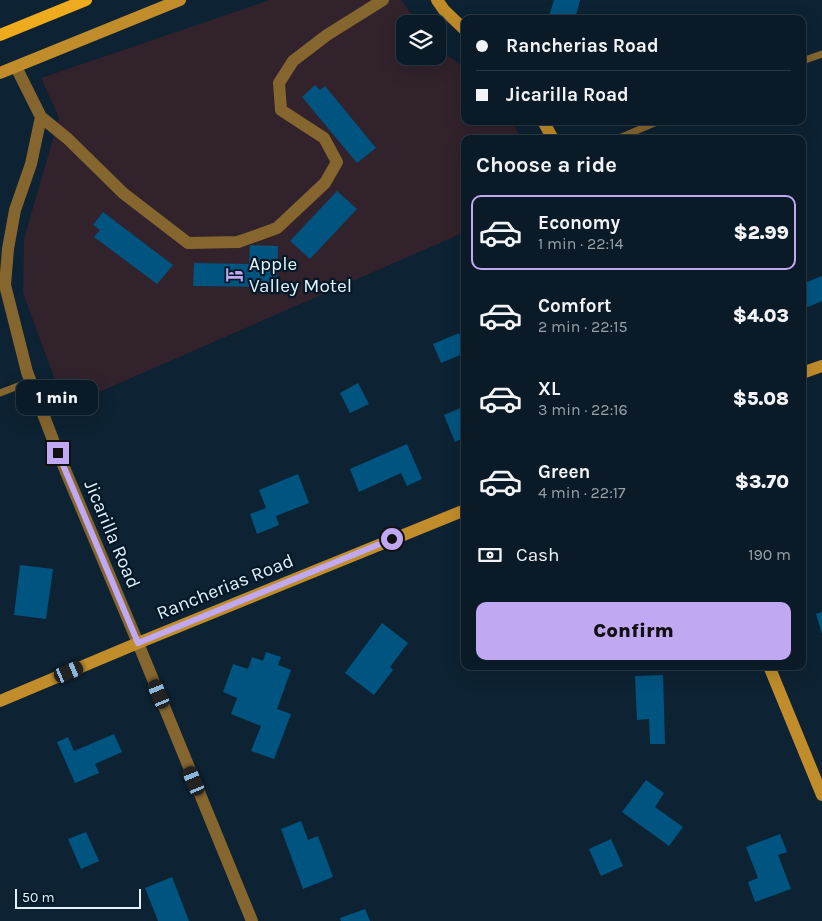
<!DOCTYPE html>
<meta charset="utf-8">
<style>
:root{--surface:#0a1a26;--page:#182732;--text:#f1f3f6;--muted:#99a1a7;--line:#2a3843;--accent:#c0a8f3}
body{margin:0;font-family:Karla,sans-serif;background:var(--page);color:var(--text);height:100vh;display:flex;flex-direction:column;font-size:19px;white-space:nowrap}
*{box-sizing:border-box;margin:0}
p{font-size:16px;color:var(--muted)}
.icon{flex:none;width:28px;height:28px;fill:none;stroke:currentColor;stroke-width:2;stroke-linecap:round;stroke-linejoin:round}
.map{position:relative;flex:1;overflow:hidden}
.details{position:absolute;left:461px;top:135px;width:345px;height:535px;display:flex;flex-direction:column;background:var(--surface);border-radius:10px;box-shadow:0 5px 20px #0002,0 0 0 1px var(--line)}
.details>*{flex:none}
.hud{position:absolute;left:461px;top:15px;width:345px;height:110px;border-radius:10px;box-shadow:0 5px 20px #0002,0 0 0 1px var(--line);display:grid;align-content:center;height:110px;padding:0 15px;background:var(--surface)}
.controls{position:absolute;left:396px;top:15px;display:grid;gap:10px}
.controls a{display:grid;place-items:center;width:50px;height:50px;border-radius:10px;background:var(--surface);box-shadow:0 5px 20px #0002,0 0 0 1px var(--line);font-size:25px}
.scale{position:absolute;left:15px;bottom:12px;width:126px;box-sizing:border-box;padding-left:5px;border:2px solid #e3f1fb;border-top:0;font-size:14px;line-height:18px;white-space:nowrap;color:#e3f1fb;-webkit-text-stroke:4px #041928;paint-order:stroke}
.end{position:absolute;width:22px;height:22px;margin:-11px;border:6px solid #c0a8f3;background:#111;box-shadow:0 0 0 2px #111}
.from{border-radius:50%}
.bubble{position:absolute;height:35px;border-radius:10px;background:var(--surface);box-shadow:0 5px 20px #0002,0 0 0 1px var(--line);font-size:16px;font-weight:800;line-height:35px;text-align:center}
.car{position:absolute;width:15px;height:30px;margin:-15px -8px;border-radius:6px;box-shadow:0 0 4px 1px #0007;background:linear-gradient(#222 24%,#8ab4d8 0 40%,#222 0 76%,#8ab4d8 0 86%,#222 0)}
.hud b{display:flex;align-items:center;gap:18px;height:48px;font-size:19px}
.hud b+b{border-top:1px solid var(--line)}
.hud i{width:12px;height:12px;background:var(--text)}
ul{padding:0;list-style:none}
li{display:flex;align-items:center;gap:15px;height:75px;margin:0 10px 8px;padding:0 5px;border:2px solid transparent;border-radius:10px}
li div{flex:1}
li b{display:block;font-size:19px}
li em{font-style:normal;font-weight:800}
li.current{border-color:var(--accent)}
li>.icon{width:45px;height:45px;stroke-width:1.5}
h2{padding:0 15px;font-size:22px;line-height:60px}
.pay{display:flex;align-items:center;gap:12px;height:55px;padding:0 15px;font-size:19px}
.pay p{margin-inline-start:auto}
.button{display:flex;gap:10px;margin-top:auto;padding:10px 15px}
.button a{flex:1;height:58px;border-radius:10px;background:var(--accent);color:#111;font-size:20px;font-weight:800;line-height:58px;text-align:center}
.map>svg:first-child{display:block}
.commercial{fill:#31222c}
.building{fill:#005480}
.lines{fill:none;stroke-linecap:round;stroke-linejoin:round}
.lane{stroke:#86662f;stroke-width:7}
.street{stroke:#86662f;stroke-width:12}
.secondary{stroke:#c18d2b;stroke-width:12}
.primary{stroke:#efab1e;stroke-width:12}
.route{stroke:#c0a8f3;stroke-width:6}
.labels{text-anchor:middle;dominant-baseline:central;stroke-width:4.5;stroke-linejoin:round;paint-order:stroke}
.poi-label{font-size:19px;fill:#e3f1fb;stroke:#041928;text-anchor:start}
.street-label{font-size:19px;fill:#e3f1fb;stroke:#041928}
</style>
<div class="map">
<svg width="822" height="921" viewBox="0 0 822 921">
<rect width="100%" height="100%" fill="#0d2232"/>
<path class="commercial" d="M 270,0 L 401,0 L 419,24 L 405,24 L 405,56 L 438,56 L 438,47 L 465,69 L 465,121 L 512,121 L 522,139 L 465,139 L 465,232 L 65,407 L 23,293 L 24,239 L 59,118 L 41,78 Z"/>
<path class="building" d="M 554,0 L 580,0 L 575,19 L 548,19 Z
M 315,85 L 320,90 L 325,86 L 376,148 L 357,163 L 302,97 Z
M 337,191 L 357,209 L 310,259 L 290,241 Z
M 103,212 L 173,265 L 157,284 L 94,237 L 100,230 L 93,225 Z
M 250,245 L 278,246 L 277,287 L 193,286 L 194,263 L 249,264 Z
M 822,276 L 822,301 L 803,309 L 802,284 Z
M 459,333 L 465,347 L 465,353 L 441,363 L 433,344 Z
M 358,383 L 369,404 L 350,413 L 340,393 Z
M 465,406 L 465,437 L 455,442 L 444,415 Z
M 407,444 L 422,479 L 407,486 L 401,473 L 359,492 L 350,469 Z
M 298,474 L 309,503 L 276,516 L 279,525 L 257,534 L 250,514 L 266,508 L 259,490 Z
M 20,565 L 53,569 L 46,619 L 14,615 Z
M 822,612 L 822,634 L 816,614 Z
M 382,623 L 408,643 L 390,667 L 393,670 L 374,695 L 345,673 Z
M 266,652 L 281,657 L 278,665 L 291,670 L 277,709 L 291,714 L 274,759 L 251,751 L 261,726 L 231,714 L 237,698 L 223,692 L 233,664 L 248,669 L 252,657 L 263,661 Z
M 663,675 L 665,744 L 650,744 L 649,719 L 637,720 L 635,676 Z
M 114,734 L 122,752 L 95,764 L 99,773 L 75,783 L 57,742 L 68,737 L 74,751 Z
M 646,780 L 664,793 L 655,807 L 683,827 L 669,846 L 622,812 Z
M 301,821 L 308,840 L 318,836 L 333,877 L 303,889 L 281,829 Z
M 86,832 L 99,861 L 81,869 L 68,839 Z
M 780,834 L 787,852 L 778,855 L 791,889 L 755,902 L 748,882 L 758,878 L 746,847 Z
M 611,839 L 623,866 L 601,876 L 589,849 Z
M 172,877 L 189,921 L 158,921 L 145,888 Z
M 365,909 L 370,921 L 341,921 L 340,918 Z"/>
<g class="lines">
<path class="lane" d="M 802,61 L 822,54
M 617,139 L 659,121
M 0,393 L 31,381"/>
<path class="street" d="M 16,67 L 41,117 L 31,164 L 15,210 L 8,249 L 5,285 L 27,372 L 58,453 L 138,643 L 252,921
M 41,117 L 68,139 L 123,193 L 188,243 L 238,242 L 277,228 L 325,183 L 337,162 L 324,138 L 281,110 L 279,83 L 293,61 L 327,35 L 383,0"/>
<path class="secondary" d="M 437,0 L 444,10 L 465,30
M 0,73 L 180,0
M 543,121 L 553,139
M 802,373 L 822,366
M 769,666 L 822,795
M 0,701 L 138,643 L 465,510"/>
<path class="primary" d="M 0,35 L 86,0"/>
</g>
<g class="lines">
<path class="route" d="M 58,453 L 138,643 L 392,539"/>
</g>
<defs>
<symbol id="hotel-bare" viewBox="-9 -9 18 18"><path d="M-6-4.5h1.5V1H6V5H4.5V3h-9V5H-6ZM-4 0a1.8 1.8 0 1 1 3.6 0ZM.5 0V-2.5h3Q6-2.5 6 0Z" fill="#c0a8f3" stroke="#041928" stroke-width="2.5" paint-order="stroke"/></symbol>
</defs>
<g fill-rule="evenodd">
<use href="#hotel-bare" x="222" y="262" width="25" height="25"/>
</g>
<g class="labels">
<g class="poi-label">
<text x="249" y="264">Apple<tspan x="249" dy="22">Valley Motel</tspan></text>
</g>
<g class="street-label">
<text transform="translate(112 534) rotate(67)">Jicarilla Road</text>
<text transform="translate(225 587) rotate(-22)">Rancherias Road</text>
</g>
</g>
</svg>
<div class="controls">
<a><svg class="icon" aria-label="layers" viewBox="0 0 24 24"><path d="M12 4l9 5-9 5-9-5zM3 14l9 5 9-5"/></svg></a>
</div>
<div class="scale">50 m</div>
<i class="end from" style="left:392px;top:539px"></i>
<i class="end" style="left:58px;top:453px"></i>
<div class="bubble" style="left:16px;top:380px;width:82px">1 min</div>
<i class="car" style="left:69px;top:672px;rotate:67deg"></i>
<i class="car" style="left:159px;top:694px;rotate:337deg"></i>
<i class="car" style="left:194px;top:781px;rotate:337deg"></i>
<div class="hud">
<b><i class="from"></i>Rancherias Road</b>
<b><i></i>Jicarilla Road</b>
</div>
<section class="details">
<h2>Choose a ride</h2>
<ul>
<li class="current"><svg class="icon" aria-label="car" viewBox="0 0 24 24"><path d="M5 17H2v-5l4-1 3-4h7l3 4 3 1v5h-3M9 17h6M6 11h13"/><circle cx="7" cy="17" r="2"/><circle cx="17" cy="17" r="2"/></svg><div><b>Economy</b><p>1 min · 22:14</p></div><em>$2.99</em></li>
<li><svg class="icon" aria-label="car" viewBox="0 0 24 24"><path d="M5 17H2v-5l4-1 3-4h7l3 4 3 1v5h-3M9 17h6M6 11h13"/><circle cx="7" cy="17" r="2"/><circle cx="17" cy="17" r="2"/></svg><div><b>Comfort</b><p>2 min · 22:15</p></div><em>$4.03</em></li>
<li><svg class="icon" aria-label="car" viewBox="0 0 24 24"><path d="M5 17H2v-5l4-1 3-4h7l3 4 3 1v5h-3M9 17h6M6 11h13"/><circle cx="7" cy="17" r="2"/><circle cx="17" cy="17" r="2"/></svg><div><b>XL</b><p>3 min · 22:16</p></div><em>$5.08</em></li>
<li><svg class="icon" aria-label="car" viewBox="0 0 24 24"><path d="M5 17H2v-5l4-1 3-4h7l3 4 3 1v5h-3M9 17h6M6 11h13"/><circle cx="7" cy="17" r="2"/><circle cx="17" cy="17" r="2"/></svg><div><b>Green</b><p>4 min · 22:17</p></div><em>$3.70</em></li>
</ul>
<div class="pay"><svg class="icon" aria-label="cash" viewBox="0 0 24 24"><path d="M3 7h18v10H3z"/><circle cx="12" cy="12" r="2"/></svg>Cash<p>190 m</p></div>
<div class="button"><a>Confirm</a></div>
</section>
</div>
